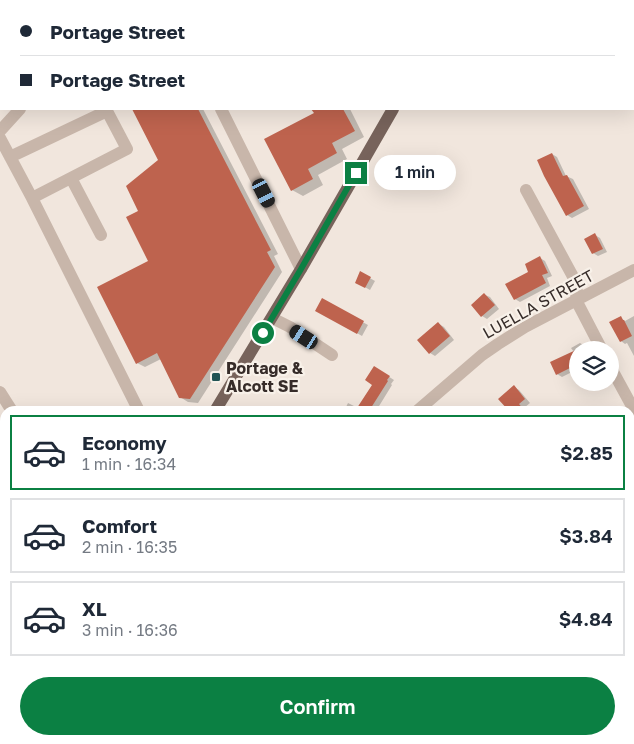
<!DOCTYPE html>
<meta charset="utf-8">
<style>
:root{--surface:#fff;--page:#f6f6f7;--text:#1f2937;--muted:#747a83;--line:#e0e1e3;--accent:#0b8043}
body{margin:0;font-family:"Golos Text",sans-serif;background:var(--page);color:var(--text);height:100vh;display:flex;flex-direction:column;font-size:19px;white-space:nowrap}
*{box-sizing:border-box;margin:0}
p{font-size:16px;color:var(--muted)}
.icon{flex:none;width:28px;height:28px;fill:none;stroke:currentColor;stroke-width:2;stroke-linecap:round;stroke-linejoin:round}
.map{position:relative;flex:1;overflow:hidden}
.panel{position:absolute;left:0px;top:406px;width:635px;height:339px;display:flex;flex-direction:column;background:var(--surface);border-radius:15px 15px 0 0;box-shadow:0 5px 20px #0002}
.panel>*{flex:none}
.guide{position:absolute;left:0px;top:0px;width:635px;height:110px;box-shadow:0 5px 20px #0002;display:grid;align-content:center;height:110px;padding:0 20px;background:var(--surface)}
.tools{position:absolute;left:569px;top:341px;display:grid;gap:10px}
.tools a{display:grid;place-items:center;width:50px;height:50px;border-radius:50%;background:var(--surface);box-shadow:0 5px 20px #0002;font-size:25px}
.end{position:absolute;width:22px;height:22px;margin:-11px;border:6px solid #0b8043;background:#fff;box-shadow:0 0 0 2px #fff}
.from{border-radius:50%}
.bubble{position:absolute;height:35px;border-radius:18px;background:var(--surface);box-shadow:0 5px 20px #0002;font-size:16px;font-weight:600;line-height:35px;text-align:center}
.car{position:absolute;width:15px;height:30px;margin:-15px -8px;border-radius:6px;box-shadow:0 0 4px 1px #0007;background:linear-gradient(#222 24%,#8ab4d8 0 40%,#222 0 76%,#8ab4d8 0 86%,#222 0)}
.guide b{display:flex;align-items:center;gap:18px;height:48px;font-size:19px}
.guide b+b{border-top:1px solid var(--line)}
.guide i{width:12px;height:12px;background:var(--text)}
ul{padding:9px 0 0;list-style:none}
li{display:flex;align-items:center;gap:15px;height:75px;margin:0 10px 8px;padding:0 10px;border:2px solid var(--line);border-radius:0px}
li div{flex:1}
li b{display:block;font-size:19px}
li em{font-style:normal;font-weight:600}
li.selected{border-color:var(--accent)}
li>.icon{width:45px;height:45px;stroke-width:1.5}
.primary-button{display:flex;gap:10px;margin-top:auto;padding:10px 20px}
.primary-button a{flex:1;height:58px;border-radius:30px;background:var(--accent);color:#fff;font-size:20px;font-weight:600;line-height:58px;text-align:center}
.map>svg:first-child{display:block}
.shadow{fill:#0003}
.building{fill:#be634e}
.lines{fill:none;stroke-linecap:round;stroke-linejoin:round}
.minor{stroke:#c8b6aa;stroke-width:12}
.major{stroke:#77635b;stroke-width:12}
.route{stroke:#0b8043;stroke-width:6}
.poi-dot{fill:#215454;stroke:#f8f1e9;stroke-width:2}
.labels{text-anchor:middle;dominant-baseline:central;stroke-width:4.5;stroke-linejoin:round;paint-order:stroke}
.street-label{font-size:16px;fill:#362c29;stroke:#f8f1e9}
.poi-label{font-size:16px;font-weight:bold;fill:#362c29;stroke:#f8f1e9;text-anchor:start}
</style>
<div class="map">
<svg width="634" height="744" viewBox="0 0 634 744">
<rect width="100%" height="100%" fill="#f1e6dd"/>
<path class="shadow" d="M 247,0 L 272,0 L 273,1 L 244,1 Z
M 300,0 L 357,0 L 358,1 L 298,1 Z
M 134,109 L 203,109 L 278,254 L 274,256 L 282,272 L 198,403 L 188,402 L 180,397 L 161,359 L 145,367 L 137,363 L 150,262 L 140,211 L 160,161 Z
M 313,109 L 350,109 L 364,137 L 342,149 L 347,159 L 318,175 L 323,185 L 303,196 L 292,190 L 315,114 Z
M 552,154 L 557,157 L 566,176 L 573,179 L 589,209 L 572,218 L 567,215 Z
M 595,235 L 600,238 L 607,252 L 598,256 L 593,253 Z
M 540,258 L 545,261 L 552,276 L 547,278 L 550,286 L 520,302 L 515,299 Z
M 361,273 L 375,281 L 370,290 L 356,282 Z
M 485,295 L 490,297 L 499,309 L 487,319 L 482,316 Z
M 323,300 L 368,325 L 362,336 L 317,310 Z
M 634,316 L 634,356 L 627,343 L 625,344 L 621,341 L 621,318 L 625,321 Z
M 439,324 L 444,327 L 454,340 L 435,356 L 430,353 Z
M 580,343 L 585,346 L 587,350 L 578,350 L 578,369 L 562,377 L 557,374 L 574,352 L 571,348 Z
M 374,367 L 394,380 L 391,384 L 392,385 L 376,411 L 344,411 L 348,403 L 358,408 L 373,384 Z
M 514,387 L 519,390 L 530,403 L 524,408 L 527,411 L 510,411 L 500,399 Z
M 5,479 L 5,511 L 0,502 L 0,482 Z
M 630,532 L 634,536 L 634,550 L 630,548 Z
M 5,709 L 5,725 L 0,715 L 0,711 Z
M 119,740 L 136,740 L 129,744 L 122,744 Z
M 502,740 L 596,740 L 598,744 L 505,744 Z"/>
<path class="building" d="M 132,109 L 198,109 L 271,250 L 267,252 L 275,267 L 190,399 L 179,398 L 157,353 L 136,364 L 97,287 L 148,261 L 126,217 L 138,211 L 126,186 L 158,160 Z
M 311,109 L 343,109 L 355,131 L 332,143 L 337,153 L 308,169 L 313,179 L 291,191 L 264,139 L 314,113 Z
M 552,153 L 563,176 L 567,175 L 584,206 L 566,216 L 544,176 L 537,160 Z
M 595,233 L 603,249 L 592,254 L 584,239 Z
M 540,256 L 548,273 L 542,275 L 546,283 L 514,300 L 505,284 L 528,272 L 525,264 Z
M 360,271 L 371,277 L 365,288 L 355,283 Z
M 484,293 L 495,305 L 481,317 L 471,305 Z
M 322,298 L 364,321 L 357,334 L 315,311 Z
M 621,316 L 623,320 L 624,320 L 632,336 L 620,342 L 609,322 Z
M 438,322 L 450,336 L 429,354 L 417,340 Z
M 578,349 L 578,364 L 556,375 L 550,362 Z
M 374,366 L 390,376 L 387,380 L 388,381 L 369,411 L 355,411 L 372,385 L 365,380 Z
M 514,385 L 525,399 L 519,404 L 525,411 L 509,411 L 498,399 Z"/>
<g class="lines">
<path class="minor" d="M 166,0 L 166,1
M 386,0 L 387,1
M 221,109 L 301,269
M 0,131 L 20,109
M 0,138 L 32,198 L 139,411
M 10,157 L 107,111 L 127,149 L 32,198
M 71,178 L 101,235
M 526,190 L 577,284 L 576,300 L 602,350
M 272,318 L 290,327 L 332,355
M 610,366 L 634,410
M 0,392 L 12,411
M 417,411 L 482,355 L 498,344 L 525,327 L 634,270
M 630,484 L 634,478
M 0,522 L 5,520
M 0,572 L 1,583 L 5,591
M 78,740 L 80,744
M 172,740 L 174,744
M 220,740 L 222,744
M 397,740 L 399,744
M 244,744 L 251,740
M 323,744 L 334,740
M 629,744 L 634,740"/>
<path class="major" d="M 454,1 L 454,0
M 215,411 L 301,269 L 393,109
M 0,560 L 5,560"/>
</g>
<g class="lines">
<path class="route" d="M 263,333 L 301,269 L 356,173"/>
</g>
<rect class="poi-dot" x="211" y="372" width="10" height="10" rx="2.5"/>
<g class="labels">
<g class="street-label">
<text transform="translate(538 304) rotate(-29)">LUELLA STREET</text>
</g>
<g class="poi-label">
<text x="226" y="368">Portage &amp;<tspan x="226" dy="18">Alcott SE</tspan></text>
</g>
</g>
</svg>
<div class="tools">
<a><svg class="icon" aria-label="layers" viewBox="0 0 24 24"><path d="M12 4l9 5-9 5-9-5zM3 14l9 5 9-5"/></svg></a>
</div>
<i class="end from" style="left:263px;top:333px"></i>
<i class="end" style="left:356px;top:173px"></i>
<div class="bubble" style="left:374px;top:155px;width:82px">1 min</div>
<i class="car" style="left:264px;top:193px;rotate:153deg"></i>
<i class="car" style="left:304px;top:337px;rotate:303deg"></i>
<div class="guide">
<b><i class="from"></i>Portage Street</b>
<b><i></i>Portage Street</b>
</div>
<section class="panel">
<ul>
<li class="selected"><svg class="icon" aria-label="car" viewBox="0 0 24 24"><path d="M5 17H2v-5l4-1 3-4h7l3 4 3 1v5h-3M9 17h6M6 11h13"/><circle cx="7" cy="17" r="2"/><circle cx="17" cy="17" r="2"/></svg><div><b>Economy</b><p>1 min · 16:34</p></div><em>$2.85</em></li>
<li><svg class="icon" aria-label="car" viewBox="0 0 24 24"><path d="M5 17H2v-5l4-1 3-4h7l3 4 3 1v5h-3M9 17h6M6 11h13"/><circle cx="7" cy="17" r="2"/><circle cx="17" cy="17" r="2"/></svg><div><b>Comfort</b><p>2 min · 16:35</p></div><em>$3.84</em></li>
<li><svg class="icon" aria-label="car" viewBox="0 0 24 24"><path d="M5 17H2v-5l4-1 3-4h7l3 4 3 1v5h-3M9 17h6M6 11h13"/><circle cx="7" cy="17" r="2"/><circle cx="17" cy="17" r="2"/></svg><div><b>XL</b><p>3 min · 16:36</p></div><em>$4.84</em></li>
</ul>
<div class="primary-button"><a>Confirm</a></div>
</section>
</div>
